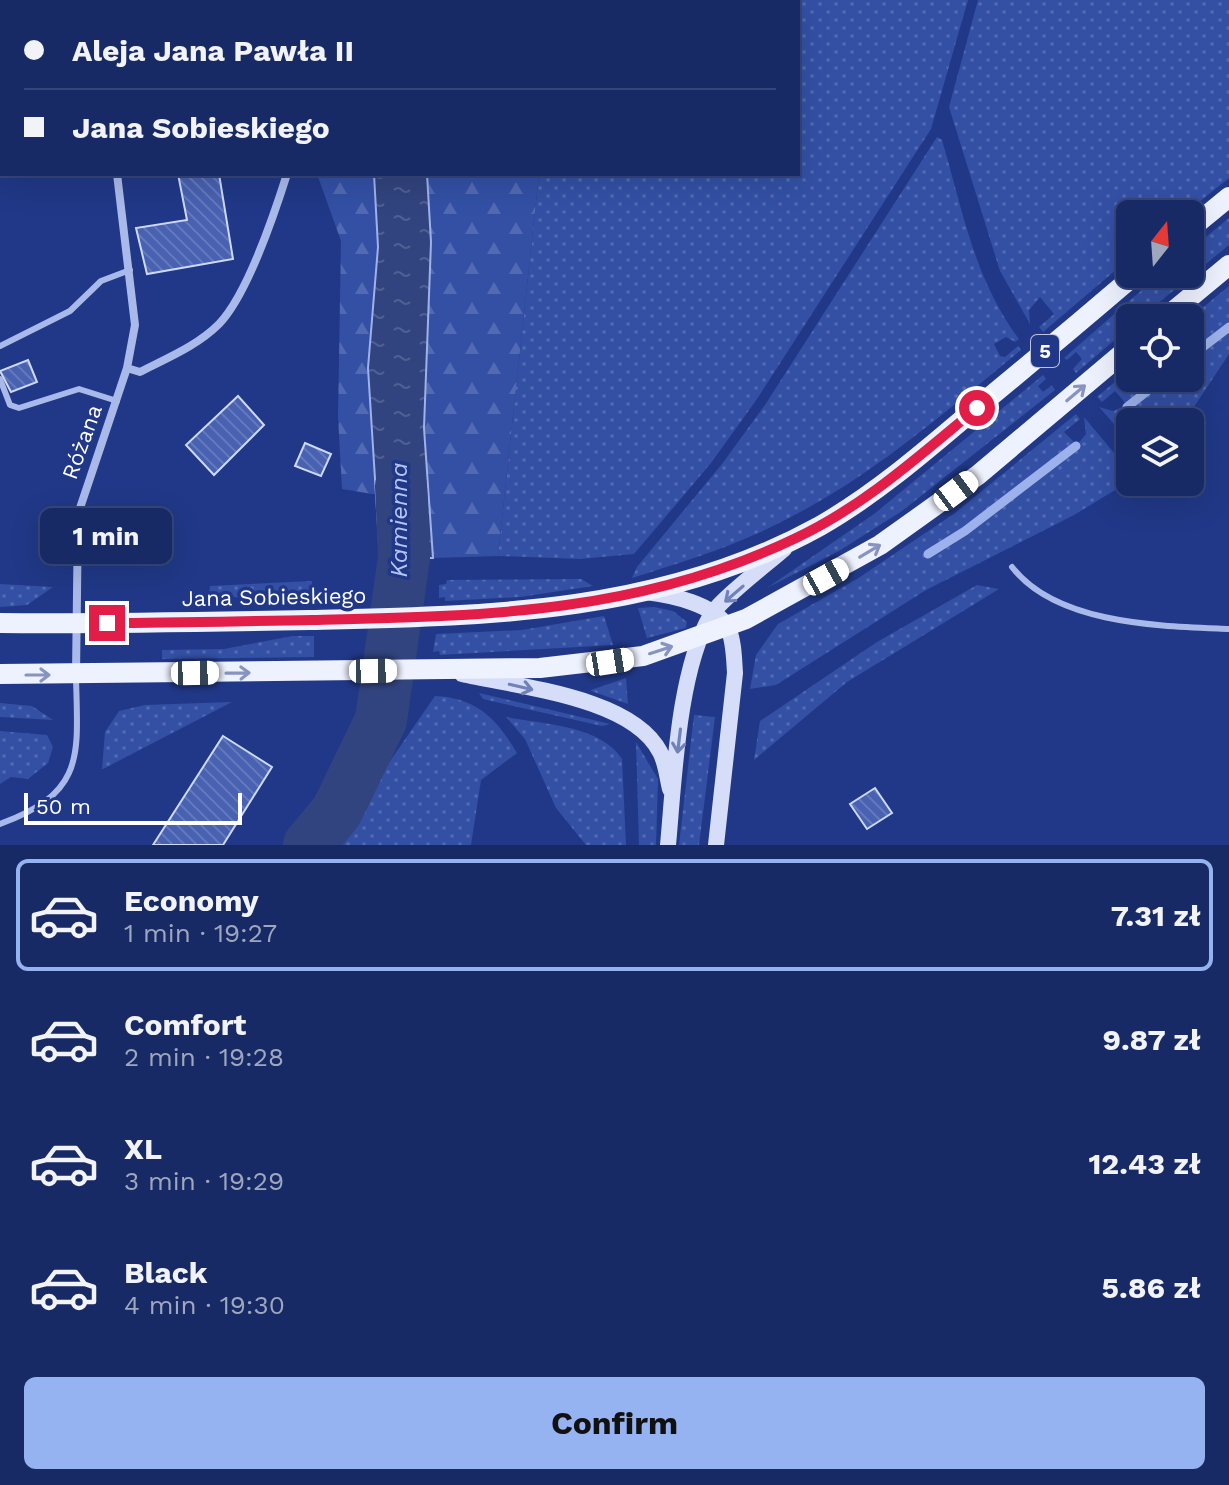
<!DOCTYPE html>
<meta charset="utf-8">
<style>
:root{--surface:#182a65;--page:#25366e;--text:#f1f3f6;--muted:#9fa7bf;--line:#364679;--accent:#95b2f1}
body{margin:0;font-family:"Work Sans",sans-serif;background:var(--page);color:var(--text);height:100vh;display:flex;flex-direction:column;font-size:30px;white-space:nowrap}
*{box-sizing:border-box;margin:0}
p{font-size:26px;color:var(--muted)}
.icon{flex:none;width:44px;height:44px;fill:none;stroke:currentColor;stroke-width:2;stroke-linecap:round;stroke-linejoin:round}
.map{position:relative;height:845px;overflow:hidden}
.sheet{display:flex;flex-direction:column;background:var(--surface);flex:1}
.sheet>*{flex:none}
.guide{position:absolute;left:0px;top:0px;width:800px;height:176px;box-shadow:0 8px 32px #0002,0 0 0 2px var(--line);display:grid;align-content:center;height:176px;padding:0 24px;background:var(--surface)}
.needle{width:52px;rotate:17deg}
.controls{position:absolute;left:1116px;top:200px;display:grid;gap:16px}
.controls a{display:grid;place-items:center;width:88px;height:88px;border-radius:12px;background:var(--surface);box-shadow:0 8px 32px #0002,0 0 0 2px var(--line);font-size:40px}
.scale{position:absolute;left:24px;bottom:20px;width:218px;box-sizing:border-box;padding-left:8px;border:4px solid #fff;border-top:0;font-size:22px;line-height:28px;white-space:nowrap;color:#fff;-webkit-text-stroke:6px #203887;paint-order:stroke}
.end{position:absolute;width:36px;height:36px;margin:-18px;border:10px solid #e11d48;background:#fff;box-shadow:0 0 0 4px #fff}
.from{border-radius:50%}
.bubble{position:absolute;height:56px;border-radius:12px;background:var(--surface);box-shadow:0 8px 32px #0002,0 0 0 2px var(--line);font-size:26px;font-weight:700;line-height:56px;text-align:center}
.car{position:absolute;width:24px;height:48px;margin:-24px -12px;border-radius:10px;box-shadow:0 0 6px 2px #0007;background:linear-gradient(#fff 24%,#345 0 40%,#fff 0 76%,#345 0 86%,#fff 0)}
.guide b{display:flex;align-items:center;gap:28px;height:76px;font-size:30px}
.guide b+b{border-top:2px solid var(--line)}
.guide i{width:20px;height:20px;background:var(--text)}
ul{padding:14px 0 0;list-style:none}
li{display:flex;align-items:center;gap:24px;height:112px;margin:0 16px 12px;padding:0 8px;border:4px solid transparent;border-radius:12px}
li div{flex:1}
li b{display:block;font-size:30px}
li em{font-style:normal;font-weight:700}
li.selected{border-color:var(--accent)}
li>.icon{width:72px;height:72px;stroke-width:1.5}
.cta{display:flex;gap:16px;margin-top:auto;padding:16px 24px}
.cta a{flex:1;height:92px;border-radius:12px;background:var(--accent);color:#111;font-size:32px;font-weight:700;line-height:92px;text-align:center}
.map>svg:first-child{display:block}
.grass{fill:url(#grass-dots)}
.forest{fill:url(#forest-firs)}
.water{fill:url(#water-ripples);stroke:#9db2ec;stroke-width:2}
.lines{fill:none;stroke-linecap:round;stroke-linejoin:round}
.stream{stroke:#9db2ec;stroke-width:9}
.river{stroke:#32447f;stroke-width:52}
.building{fill:url(#building-back-hatch);stroke:#ced9f8;stroke-width:2}
.lane{stroke:#a9baea;stroke-width:6}
.street{stroke:#a9baea;stroke-width:8}
.secondary{stroke:#d5ddf8;stroke-width:16}
.primary{stroke:#eef1fe;stroke-width:20}
.oneway{stroke:#8794c2}
.oneway2{stroke:#7182ba}
.route{stroke:#e11d48;stroke-width:10}
.labels{text-anchor:middle;dominant-baseline:central;stroke-width:7;stroke-linejoin:round;paint-order:stroke}
.shield{fill:#203887;stroke:#bcc3db;stroke-width:2}
.shield-label{font-size:20px;font-weight:bold;fill:#fff}
.street-label{font-size:22px;fill:#fff;stroke:#203887}
.water-label{font-size:24px;font-style:italic;fill:#b5c5f2;stroke:#203887}
</style>
<div class="map">
<svg width="1229" height="845" viewBox="0 0 1229 845">
<defs>
<pattern id="grass-dots" width="8" height="8" patternUnits="userSpaceOnUse" patternTransform="scale(2)"><rect width="8" height="8" fill="#3350a5"/><path d="M2 2h.1M6 6h.1" fill="none" stroke="#526ab2" stroke-width="1.8" stroke-linecap="round"/></pattern>
<pattern id="forest-firs" width="22" height="20" patternUnits="userSpaceOnUse" patternTransform="scale(2)"><rect width="22" height="20" fill="#3350a5"/><path d="M5 1l3.5 6h-7zM16 11l3.5 6h-7z" fill="#526ab2"/></pattern>
<pattern id="water-ripples" width="26" height="14" patternUnits="userSpaceOnUse" patternTransform="scale(2)"><rect width="26" height="14" fill="#32447f"/><path d="M2 4q2-2 4 0t4 0M15 11q2-2 4 0t4 0" fill="none" stroke="#516092"/></pattern>
<pattern id="building-back-hatch" width="6" height="6" patternUnits="userSpaceOnUse" patternTransform="scale(2)"><rect width="6" height="6" fill="#4861b0"/><path d="M-1 5l2 2M0 0l6 6M5-1l2 2" fill="none" stroke="#6379bc"/></pattern>
</defs>
<rect width="100%" height="100%" fill="#203887"/>
<path class="grass" d="M 584,0 L 968,0 L 931,129 L 757,399 L 711,463 L 634,554 L 580,559 L 498,556 L 539,174 L 798,174 L 798,2 Z
M 978,0 L 1229,0 L 1229,178 L 1184,214 L 1130,214 L 1130,258 L 1043,332 L 1039,327 L 1054,314 L 1040,297 L 1029,310 L 1030,324 L 1000,271 L 949,107 Z
M 937,137 L 942,140 C 963,211 974,279 1019,339 L 1015,342 L 1006,337 L 994,344 L 1000,356 L 1005,357 L 1018,346 L 1021,350 C 946,411 874,475 787,519 C 738,545 685,561 632,578 L 637,567 L 722,464 L 765,405 Z
M 1229,218 L 1229,245 L 1140,318 L 1130,318 L 1130,327 L 1076,373 L 1073,369 L 1082,359 L 1076,352 L 1067,360 L 1064,358 L 1160,274 L 1190,274 L 1190,250 Z
M 1229,286 L 1229,354 L 1184,422 L 1130,422 L 1130,442 L 1099,407 L 1113,411 L 1127,405 L 1115,391 L 1102,402 L 1097,397 L 1130,369 L 1130,378 L 1190,378 L 1190,318 Z
M 1043,375 L 1046,379 L 1038,386 L 1043,392 L 1052,385 L 1055,390 L 902,511 L 839,551 L 767,588 L 874,514 Z
M 1076,414 L 1080,419 L 1064,432 L 1077,445 L 1086,434 L 1084,417 L 1130,472 L 1130,481 L 1074,515 L 926,590 L 776,685 L 750,689 L 756,655 L 778,624 L 857,579 L 955,513 Z
M 581,579 L 593,586 L 520,597 L 445,601 L 445,597 L 439,598 L 439,585 L 446,584 L 447,580 Z
M 312,581 L 312,603 L 209,595 L 210,586 Z
M 0,584 L 53,587 L 27,605 L 0,607 Z
M 977,585 L 999,589 L 847,682 L 754,760 L 760,721 L 877,642 Z
M 654,607 L 673,611 L 687,622 L 686,628 L 647,638 L 638,608 Z
M 604,616 L 613,645 L 440,655 L 439,651 L 433,652 L 436,634 L 522,630 Z
M 293,636 L 314,636 L 314,657 L 162,659 L 162,650 L 224,649 Z
M 626,678 L 628,704 L 591,691 L 591,690 Z
M 479,693 L 610,724 L 602,726 L 483,699 Z
M 435,696 C 477,698 497,719 517,753 L 481,780 L 471,845 L 332,845 Z
M 232,702 L 103,769 L 102,769 L 105,732 L 119,711 L 145,705 Z
M 0,703 L 32,706 L 53,720 L 0,717 Z
M 694,715 L 715,717 L 699,845 L 679,845 Z
M 506,717 C 542,724 601,725 622,759 L 626,845 L 586,845 L 556,808 L 525,739 Z
M 0,731 L 47,735 L 53,747 L 48,763 L 28,779 L 11,777 L 0,784 Z
M 636,742 L 658,779 L 656,845 L 639,845 Z"/>
<path class="forest" d="M 317,174 L 374,174 L 378,247 L 368,368 L 378,495 L 342,489 L 338,417 L 341,241 Z
M 427,174 L 539,174 L 498,556 L 433,558 L 424,428 L 431,242 Z"/>
<path class="water" d="M 374,174 L 427,174 L 431,242 L 424,428 L 433,558 L 380,558 L 368,368 L 378,247 Z"/>
<g class="lines">
<path class="stream" d="M 1190,357 L 1229,327
M 1127,407 L 1164,378
M 928,554 L 965,531 L 1076,446"/>
<path class="river" d="M 309,845 L 337,811 L 381,720 L 404,558 L 401,486"/>
</g>
<path class="building" d="M 178,174 L 219,174 L 233,259 L 147,274 L 136,228 L 187,220 Z
M 28,360 L 37,382 L 11,392 L 0,371 Z
M 238,396 L 264,425 L 214,475 L 186,445 Z
M 305,443 L 331,454 L 321,476 L 295,466 Z
M 223,736 L 272,767 L 223,845 L 153,845 Z
M 875,788 L 892,813 L 867,829 L 850,804 Z"/>
<g class="lines">
<path class="lane" d="M 0,346 L 70,311 L 101,281 L 130,270
M 0,379 L 10,405 L 19,408 L 79,389 L 117,401
M 1012,567 C 1057,625 1161,626 1229,629
M 0,824 C 85,793 78,757 76,678"/>
<path class="street" d="M 48,0 L 49,2
M 342,2 L 343,0
M 127,368 L 140,372 C 167,358 197,346 219,324 C 248,294 274,215 287,174
M 76,674 L 78,514 L 127,368 L 135,325 L 117,174"/>
<path class="secondary" d="M 646,592 C 671,595 715,604 728,628 C 734,641 734,659 735,673 L 716,845
M 462,674 C 518,687 632,697 660,752 C 666,763 667,777 670,789
M 668,845 C 674,781 678,670 711,615 C 722,598 767,564 784,549"/>
<path class="primary" d="M 1190,229 L 1229,197
M 1165,318 L 1229,265
M 0,623 C 104,624 207,622 311,620 C 487,616 661,614 820,526 C 874,495 922,454 969,414 C 1025,368 1081,321 1136,274
M 0,674 L 540,668 L 643,656 L 746,619 L 880,545 L 978,475 L 1130,347"/>
</g>
<defs><path id="oneway-shaft" d="M-6 0H5M1.5-3L5.5 0L1.5 3" fill="none" stroke-width="1.6" stroke-linecap="round" stroke-linejoin="round" transform="scale(2)"/></defs>
<g class="oneway">
<use href="#oneway-shaft" transform="translate(1076 393) rotate(-40)"/>
<use href="#oneway-shaft" transform="translate(870 551) rotate(-31)"/>
<use href="#oneway-shaft" transform="translate(661 650) rotate(-18)"/>
<use href="#oneway-shaft" transform="translate(238 673) rotate(-1)"/>
<use href="#oneway-shaft" transform="translate(38 675)"/>
</g>
<g class="oneway2">
<use href="#oneway-shaft" transform="translate(734 594) rotate(139)"/>
<use href="#oneway-shaft" transform="translate(521 687) rotate(13)"/>
<use href="#oneway-shaft" transform="translate(679 741) rotate(97)"/>
</g>
<g class="lines">
<path class="route" d="M 107,623 C 176,623 244,621 313,620 C 484,616 638,614 796,538 C 864,506 920,455 977,408"/>
</g>
<g class="labels">
<rect class="shield" x="1031" y="335" width="28" height="32" rx="6"/>
<g class="shield-label">
<text x="1045" y="351">5</text>
</g>
<g class="street-label">
<text transform="translate(82 442) rotate(-70)">Różana</text>
<text transform="translate(274 597) rotate(-1)">Jana Sobieskiego</text>
</g>
<g class="water-label">
<text transform="translate(399 520) rotate(-90)">Kamienna</text>
</g>
</g>
</svg>
<div class="controls">
<a><svg class="needle" viewBox="-14 -14 28 28"><path d="M0-13l5 13h-10z" fill="#e53935"/><path d="M0 13l5-13h-10z" fill="#9fa7bf"/></svg></a>
<a><svg class="icon" aria-label="locate" viewBox="0 0 24 24"><circle cx="12" cy="12" r="6"/><path d="M12 2v4M12 18v4M2 12h4M18 12h4"/></svg></a>
<a><svg class="icon" aria-label="layers" viewBox="0 0 24 24"><path d="M12 4l9 5-9 5-9-5zM3 14l9 5 9-5"/></svg></a>
</div>
<div class="scale">50 m</div>
<i class="end from" style="left:977px;top:408px"></i>
<i class="end" style="left:107px;top:623px"></i>
<div class="bubble" style="left:40px;top:508px;width:132px">1 min</div>
<i class="car" style="left:956px;top:491px;rotate:53deg"></i>
<i class="car" style="left:826px;top:577px;rotate:61deg"></i>
<i class="car" style="left:610px;top:662px;rotate:81deg"></i>
<i class="car" style="left:373px;top:671px;rotate:89deg"></i>
<i class="car" style="left:195px;top:673px;rotate:89deg"></i>
<div class="guide">
<b><i class="from"></i>Aleja Jana Pawła II</b>
<b><i></i>Jana Sobieskiego</b>
</div>
</div>
<section class="sheet">
<ul>
<li class="selected"><svg class="icon" aria-label="car" viewBox="0 0 24 24"><path d="M5 17H2v-5l4-1 3-4h7l3 4 3 1v5h-3M9 17h6M6 11h13"/><circle cx="7" cy="17" r="2"/><circle cx="17" cy="17" r="2"/></svg><div><b>Economy</b><p>1 min · 19:27</p></div><em>7.31 zł</em></li>
<li><svg class="icon" aria-label="car" viewBox="0 0 24 24"><path d="M5 17H2v-5l4-1 3-4h7l3 4 3 1v5h-3M9 17h6M6 11h13"/><circle cx="7" cy="17" r="2"/><circle cx="17" cy="17" r="2"/></svg><div><b>Comfort</b><p>2 min · 19:28</p></div><em>9.87 zł</em></li>
<li><svg class="icon" aria-label="car" viewBox="0 0 24 24"><path d="M5 17H2v-5l4-1 3-4h7l3 4 3 1v5h-3M9 17h6M6 11h13"/><circle cx="7" cy="17" r="2"/><circle cx="17" cy="17" r="2"/></svg><div><b>XL</b><p>3 min · 19:29</p></div><em>12.43 zł</em></li>
<li><svg class="icon" aria-label="car" viewBox="0 0 24 24"><path d="M5 17H2v-5l4-1 3-4h7l3 4 3 1v5h-3M9 17h6M6 11h13"/><circle cx="7" cy="17" r="2"/><circle cx="17" cy="17" r="2"/></svg><div><b>Black</b><p>4 min · 19:30</p></div><em>5.86 zł</em></li>
</ul>
<div class="cta"><a>Confirm</a></div>
</section>
